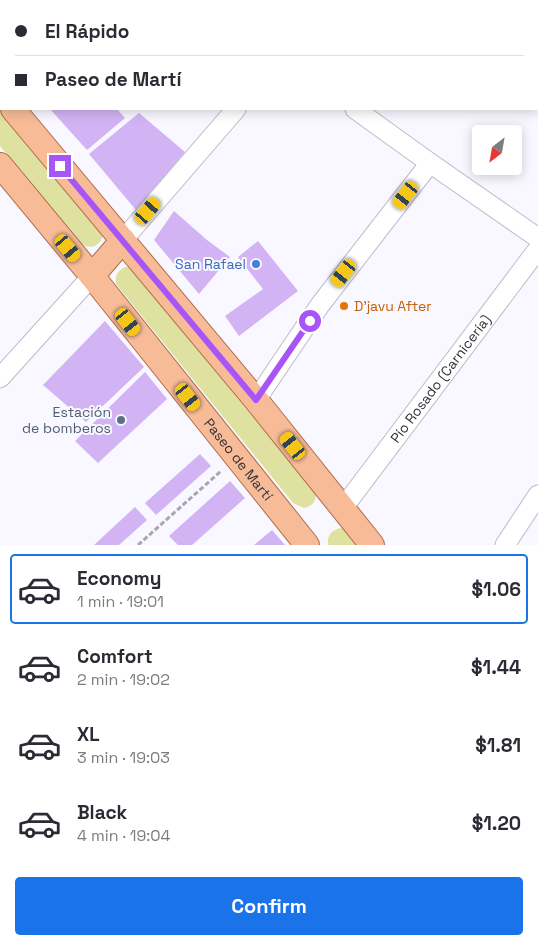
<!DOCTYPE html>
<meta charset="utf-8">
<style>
:root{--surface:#fff;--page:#f7f7f7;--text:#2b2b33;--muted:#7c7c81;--line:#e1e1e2;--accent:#1a73e8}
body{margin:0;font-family:"Space Grotesk",sans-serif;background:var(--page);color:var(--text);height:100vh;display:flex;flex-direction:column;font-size:19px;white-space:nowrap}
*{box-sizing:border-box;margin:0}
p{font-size:16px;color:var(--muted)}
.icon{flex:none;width:28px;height:28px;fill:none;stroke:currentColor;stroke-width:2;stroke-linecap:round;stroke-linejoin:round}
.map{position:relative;height:545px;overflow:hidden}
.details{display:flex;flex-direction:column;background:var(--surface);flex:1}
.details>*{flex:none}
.banner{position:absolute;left:0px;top:0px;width:539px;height:110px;box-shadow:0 2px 12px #0003;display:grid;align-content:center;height:110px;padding:0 15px;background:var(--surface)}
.needle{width:32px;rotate:211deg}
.buttons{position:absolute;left:472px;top:125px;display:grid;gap:10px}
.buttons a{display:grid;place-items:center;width:50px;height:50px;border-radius:5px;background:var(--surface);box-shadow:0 2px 12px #0003;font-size:25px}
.end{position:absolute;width:22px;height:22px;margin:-11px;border:6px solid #a855f7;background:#fff;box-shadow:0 0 0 2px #fff}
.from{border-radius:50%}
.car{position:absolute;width:15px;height:30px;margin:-15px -8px;border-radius:6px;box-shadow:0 0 4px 1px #0007;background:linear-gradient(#f5c518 24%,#345 0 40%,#f5c518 0 76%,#345 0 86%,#f5c518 0)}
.banner b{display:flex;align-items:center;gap:18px;height:48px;font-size:19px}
.banner b+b{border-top:1px solid var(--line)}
.banner i{width:12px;height:12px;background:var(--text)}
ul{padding:9px 0 0;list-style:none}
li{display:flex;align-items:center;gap:15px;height:70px;margin:0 10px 8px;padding:0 5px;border:2px solid transparent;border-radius:5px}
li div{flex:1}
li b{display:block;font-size:19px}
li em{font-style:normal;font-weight:700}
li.on{border-color:var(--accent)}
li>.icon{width:45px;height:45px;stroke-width:1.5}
.cta{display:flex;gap:10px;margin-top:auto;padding:10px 15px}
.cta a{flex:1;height:58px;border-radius:5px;background:var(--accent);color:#fff;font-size:20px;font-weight:700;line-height:58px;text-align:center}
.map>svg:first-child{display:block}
.green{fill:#dee19f}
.building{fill:#d2b4f4}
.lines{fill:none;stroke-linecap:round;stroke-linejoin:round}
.minor-casing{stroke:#bebbc7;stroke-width:21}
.major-casing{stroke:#af6d49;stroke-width:26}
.path{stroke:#a9a7ae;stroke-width:3;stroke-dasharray:5 2.5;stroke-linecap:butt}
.minor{stroke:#fff;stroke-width:19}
.major{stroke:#f7bb98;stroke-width:24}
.route{stroke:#a855f7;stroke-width:6}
.shop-dot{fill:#3f7fe0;stroke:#f9f7ff;stroke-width:2}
.food-dot{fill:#e8710a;stroke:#f9f7ff;stroke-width:2}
.service-dot{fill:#5c6f8a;stroke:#f9f7ff;stroke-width:2}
.labels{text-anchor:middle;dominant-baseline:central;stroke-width:4;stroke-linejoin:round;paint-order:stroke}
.shop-label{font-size:14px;fill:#366cbe;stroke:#f9f7ff;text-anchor:end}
.food-label{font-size:14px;fill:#c56008;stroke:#f9f7ff;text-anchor:start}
.street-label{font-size:14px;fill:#333136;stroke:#f9f7ff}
.service-label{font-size:14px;fill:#4e5e75;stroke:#f9f7ff;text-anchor:end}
</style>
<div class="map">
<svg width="538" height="545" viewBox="0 0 538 545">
<rect width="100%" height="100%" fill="#f9f7ff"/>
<path class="green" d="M 0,106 L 103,232 C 103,245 90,252 80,242 L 0,146 Z
M 125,267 L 129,267 L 137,270 L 316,493 C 316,502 312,506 304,508 L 293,503 L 116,284 C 115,276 117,271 125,267 Z
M 341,528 L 345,529 L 360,545 L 328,545 C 327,536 331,530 341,528 Z"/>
<path class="building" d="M 50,109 L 117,109 L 125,118 L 87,150 Z
M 139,113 L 185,152 L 136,210 L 89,154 Z
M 174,211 L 207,240 L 230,257 L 199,294 L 154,240 Z
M 258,241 L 298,291 L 239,336 L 225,316 L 263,289 L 238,257 Z
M 105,321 L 144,367 L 86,422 L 43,385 Z
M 145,372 L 167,399 L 98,463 L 75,441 Z
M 200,454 L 211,466 L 156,515 L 145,503 Z
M 230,481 L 245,498 L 192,545 L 178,545 L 169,536 Z
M 135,507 L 147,520 L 119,545 L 94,545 Z
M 272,530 L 285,545 L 254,545 Z"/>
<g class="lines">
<defs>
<g id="minor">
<path d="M 203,0 L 205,1"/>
<path d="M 127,1 L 129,0"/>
<path d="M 330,1 L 331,0"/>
<path d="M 355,109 L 430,163 L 538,238"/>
<path d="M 123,240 L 236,109"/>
<path d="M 0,378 L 92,276"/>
<path d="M 256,400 L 320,305 L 430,163"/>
<path id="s1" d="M 343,508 L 538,249"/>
<path d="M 505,545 L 538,495"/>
</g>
<g id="major">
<path d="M 0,94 L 1,95"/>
<path d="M 13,109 L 256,400 L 372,545"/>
<path id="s2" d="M 0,165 L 92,276 L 307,545"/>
<path d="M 92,276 L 123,240"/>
</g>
</defs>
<use href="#minor" class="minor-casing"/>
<use href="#major" class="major-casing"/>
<path class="path" d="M 138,545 L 221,471"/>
<use href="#minor" class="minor"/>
<use href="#major" class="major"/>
</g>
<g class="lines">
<path class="route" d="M 60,166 L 256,400 L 310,321"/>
</g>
<circle class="shop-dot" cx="256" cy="264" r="5"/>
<circle class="food-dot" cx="344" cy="306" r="5"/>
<circle class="service-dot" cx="121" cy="420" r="5"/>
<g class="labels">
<g class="shop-label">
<text x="246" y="264">San Rafael</text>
</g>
<g class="food-label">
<text x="354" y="306">D'javu After</text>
</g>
<g class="street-label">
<text stroke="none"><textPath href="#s1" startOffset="162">Pío Rosado (Carnicería)</textPath></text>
<text stroke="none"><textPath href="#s2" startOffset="379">Paseo de Martí</textPath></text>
</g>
<g class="service-label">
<text x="111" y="412">Estación<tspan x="111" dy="16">de bomberos</tspan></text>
</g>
</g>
</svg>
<div class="buttons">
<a><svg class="needle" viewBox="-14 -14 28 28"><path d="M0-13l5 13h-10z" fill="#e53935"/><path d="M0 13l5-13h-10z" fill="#7c7c81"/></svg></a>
</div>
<i class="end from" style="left:310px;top:321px"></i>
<i class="end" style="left:60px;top:166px"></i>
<i class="car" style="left:406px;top:195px;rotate:218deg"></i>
<i class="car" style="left:148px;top:211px;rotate:41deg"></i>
<i class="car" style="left:68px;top:248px;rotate:140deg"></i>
<i class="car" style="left:344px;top:273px;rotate:218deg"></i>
<i class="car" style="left:128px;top:322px;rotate:142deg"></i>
<i class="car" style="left:188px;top:397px;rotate:142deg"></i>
<i class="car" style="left:293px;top:446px;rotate:321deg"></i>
<div class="banner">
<b><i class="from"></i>El Rápido</b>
<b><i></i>Paseo de Martí</b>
</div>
</div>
<section class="details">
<ul>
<li class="on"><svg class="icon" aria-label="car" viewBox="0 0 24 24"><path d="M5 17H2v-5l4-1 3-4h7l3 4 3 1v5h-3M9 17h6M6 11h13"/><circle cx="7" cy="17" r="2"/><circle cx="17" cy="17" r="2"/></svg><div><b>Economy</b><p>1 min · 19:01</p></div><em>$1.06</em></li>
<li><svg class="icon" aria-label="car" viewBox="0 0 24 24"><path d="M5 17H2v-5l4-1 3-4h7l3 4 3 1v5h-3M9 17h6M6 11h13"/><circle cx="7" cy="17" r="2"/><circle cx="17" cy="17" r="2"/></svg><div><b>Comfort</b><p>2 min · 19:02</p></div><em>$1.44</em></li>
<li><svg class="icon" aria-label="car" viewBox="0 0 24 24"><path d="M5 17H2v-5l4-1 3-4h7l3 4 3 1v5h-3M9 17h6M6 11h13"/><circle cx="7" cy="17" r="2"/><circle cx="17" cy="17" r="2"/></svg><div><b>XL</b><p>3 min · 19:03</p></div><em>$1.81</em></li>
<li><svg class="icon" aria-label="car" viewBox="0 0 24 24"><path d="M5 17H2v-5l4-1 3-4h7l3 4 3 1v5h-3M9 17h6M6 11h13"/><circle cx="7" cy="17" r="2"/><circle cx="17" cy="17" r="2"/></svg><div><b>Black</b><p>4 min · 19:04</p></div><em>$1.20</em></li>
</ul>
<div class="cta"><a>Confirm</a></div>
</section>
